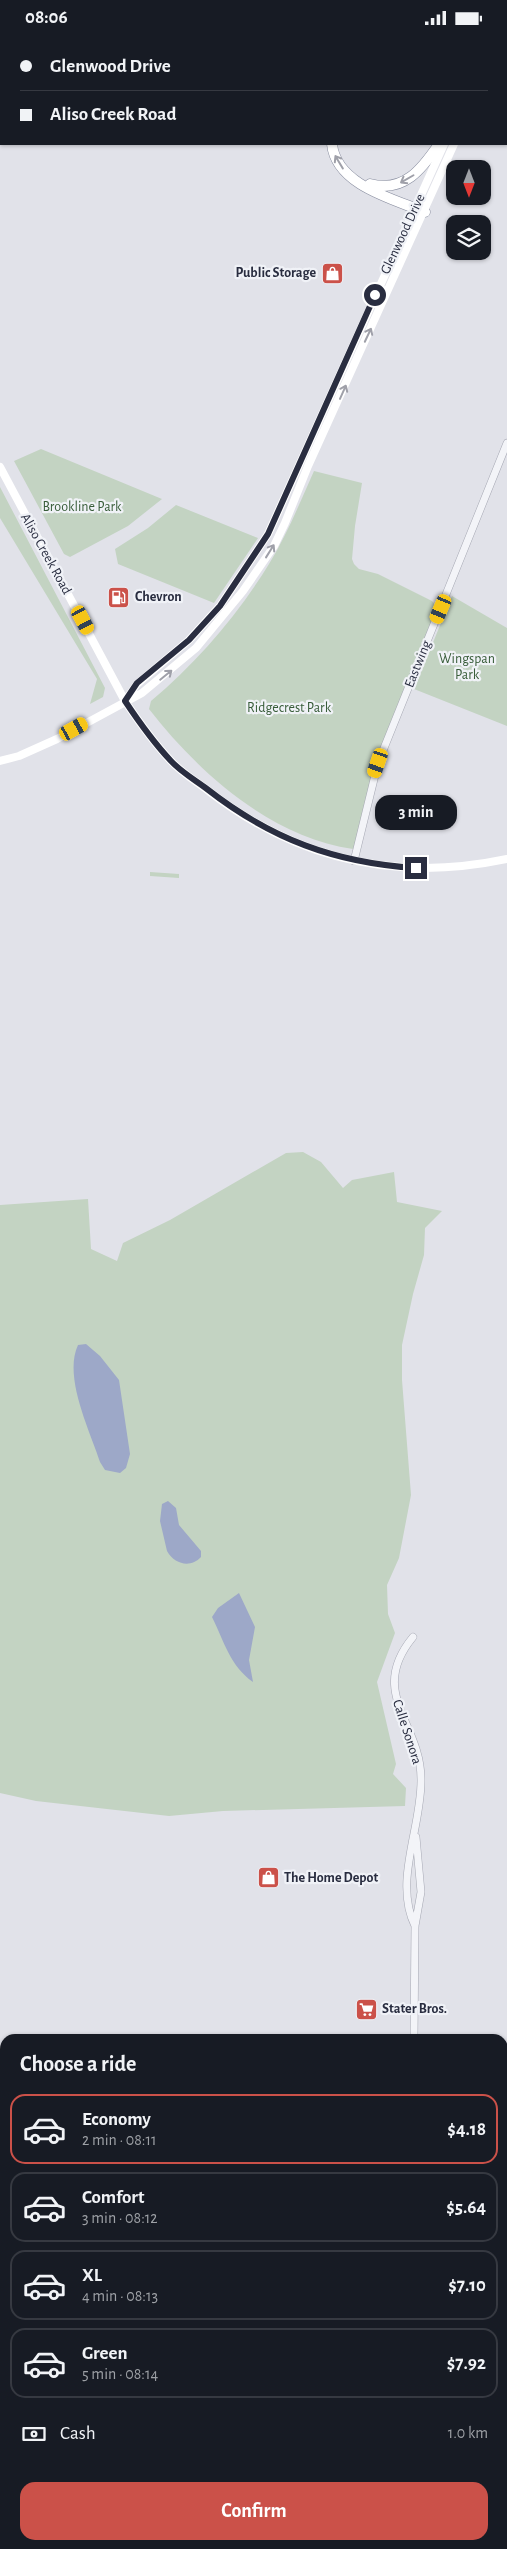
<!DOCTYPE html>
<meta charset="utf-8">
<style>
:root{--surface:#171b24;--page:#20242c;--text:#f1f3f6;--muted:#9ea1a6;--line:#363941;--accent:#cb5149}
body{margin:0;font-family:"Alegreya Sans",sans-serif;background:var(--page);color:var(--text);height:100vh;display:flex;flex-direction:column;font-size:19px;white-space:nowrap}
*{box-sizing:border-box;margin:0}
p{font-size:16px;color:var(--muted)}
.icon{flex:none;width:28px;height:28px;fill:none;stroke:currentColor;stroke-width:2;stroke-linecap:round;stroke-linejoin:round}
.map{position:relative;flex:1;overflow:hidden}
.drawer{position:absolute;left:0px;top:1999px;width:508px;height:516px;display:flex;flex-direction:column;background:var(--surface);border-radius:15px 15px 0 0;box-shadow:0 1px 4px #0004}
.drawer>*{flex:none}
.top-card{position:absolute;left:0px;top:0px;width:508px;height:110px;box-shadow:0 1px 4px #0004;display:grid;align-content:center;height:110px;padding:0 20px;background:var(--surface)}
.needle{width:32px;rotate:180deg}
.controls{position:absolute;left:446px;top:125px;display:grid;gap:10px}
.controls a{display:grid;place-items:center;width:45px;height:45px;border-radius:10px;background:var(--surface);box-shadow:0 1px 4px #0004;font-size:25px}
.end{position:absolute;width:22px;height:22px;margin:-11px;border:6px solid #292d40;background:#fff;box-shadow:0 0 0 2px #fff}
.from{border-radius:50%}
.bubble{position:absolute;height:35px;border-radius:15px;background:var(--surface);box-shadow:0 1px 4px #0004;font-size:16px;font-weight:700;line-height:35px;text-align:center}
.car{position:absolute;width:15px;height:30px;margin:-15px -8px;border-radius:6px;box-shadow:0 0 4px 1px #0007;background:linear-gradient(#f5c518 24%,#345 0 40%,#f5c518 0 76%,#345 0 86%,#f5c518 0)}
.top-card b{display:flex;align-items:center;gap:18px;height:48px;font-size:19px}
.top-card b+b{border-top:1px solid var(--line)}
.top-card i{width:12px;height:12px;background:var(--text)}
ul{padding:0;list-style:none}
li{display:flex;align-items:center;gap:15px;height:70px;margin:0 10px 8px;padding:0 10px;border:2px solid var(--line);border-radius:15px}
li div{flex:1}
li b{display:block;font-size:19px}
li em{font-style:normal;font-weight:700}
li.active{border-color:var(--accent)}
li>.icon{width:45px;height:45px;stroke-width:1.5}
h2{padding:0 20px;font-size:22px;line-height:60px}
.pay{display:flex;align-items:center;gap:12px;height:55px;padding:0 20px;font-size:19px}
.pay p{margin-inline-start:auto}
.primary-button{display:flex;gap:10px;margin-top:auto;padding:10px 20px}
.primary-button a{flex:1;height:58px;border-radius:15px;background:var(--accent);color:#fff;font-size:20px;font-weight:700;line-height:58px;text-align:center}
.status{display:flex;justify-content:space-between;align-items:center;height:35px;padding:0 25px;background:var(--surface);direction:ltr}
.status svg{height:14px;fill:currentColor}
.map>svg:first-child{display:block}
.green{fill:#c3d3c2}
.water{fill:#9da8c8}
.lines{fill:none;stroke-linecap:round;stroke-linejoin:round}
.tertiary-casing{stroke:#a6a8b3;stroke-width:8}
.primary-casing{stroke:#a0a4b5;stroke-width:10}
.motorway-casing{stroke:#888d9f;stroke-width:11}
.tertiary{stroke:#f3f4f8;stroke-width:7}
.secondary{stroke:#fff;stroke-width:8}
.primary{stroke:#fff;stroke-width:9}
.motorway{stroke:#fff;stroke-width:10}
.oneway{stroke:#9fa0a9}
.route{stroke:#292d40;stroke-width:6}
.labels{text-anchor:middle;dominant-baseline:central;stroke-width:4.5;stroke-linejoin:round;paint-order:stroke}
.street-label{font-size:14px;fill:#292d40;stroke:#f0f2f7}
.poi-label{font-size:14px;font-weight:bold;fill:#292d40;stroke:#f0f2f7;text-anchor:start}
.park-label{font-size:14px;fill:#375c38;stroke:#f0f2f7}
</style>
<div class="status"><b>08:06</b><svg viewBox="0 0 49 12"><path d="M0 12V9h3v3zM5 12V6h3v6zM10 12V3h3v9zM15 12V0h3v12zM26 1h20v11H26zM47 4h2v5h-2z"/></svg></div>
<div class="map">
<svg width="507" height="2514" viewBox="0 0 507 2514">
<rect width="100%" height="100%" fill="#e1e2e9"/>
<path class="green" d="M 41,414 L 162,464 L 128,491 L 70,522 L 64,519 L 14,426 Z
M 314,436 L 362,448 L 355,491 L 352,524 L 354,529 L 359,534 L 378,539 L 432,566 L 439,574 L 377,730 L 359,809 L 353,814 C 270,802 198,737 149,674 L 151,666 C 197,627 237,581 269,529 C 287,500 300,467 314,436 Z
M 0,452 L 105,653 L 103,662 L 90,669 L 97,644 L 0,483 Z
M 176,470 L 258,503 L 214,568 L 118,529 L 115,514 L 148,493 Z
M 452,561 L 507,593 L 507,691 L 414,654 Z
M 150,837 L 179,839 L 179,843 L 150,841 Z
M 303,1117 L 321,1127 L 343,1153 L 352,1145 L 394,1137 L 397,1167 L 442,1176 L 425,1193 L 424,1220 L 413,1259 L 402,1310 L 402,1345 L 411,1460 L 399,1523 L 387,1550 L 388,1579 L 395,1598 L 377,1647 L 396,1729 L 393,1739 L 406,1753 L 405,1771 L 223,1776 L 169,1781 L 36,1766 L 0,1758 L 0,1170 L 88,1164 L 91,1214 L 117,1226 L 123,1208 L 170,1185 L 286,1118 Z
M 0,2276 L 5,2278 L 5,2510 L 258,2510 L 259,2514 L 0,2514 Z"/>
<path class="water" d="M 86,1309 L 100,1321 L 119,1345 L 130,1419 L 126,1433 L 120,1438 L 105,1435 L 100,1427 C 90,1396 63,1342 78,1310 Z
M 168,1466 L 176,1473 L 179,1490 L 201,1516 L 201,1522 C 191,1533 175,1530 167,1516 L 160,1486 L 162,1469 Z
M 239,1558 L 255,1592 L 249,1625 L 253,1647 C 230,1631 224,1606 212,1582 L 218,1573 Z"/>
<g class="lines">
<defs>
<path id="tertiary" d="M 354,826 L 378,728 L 507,408
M 413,1602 C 367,1658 421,1688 421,1744 C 422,1792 393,1846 415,1891
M 414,2004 L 415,1891 L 421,1857 L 416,1802"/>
<path id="primary" d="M 502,2046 L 507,2045
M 502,2058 L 507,2057
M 0,2075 L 5,2074
M 0,2088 L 5,2087
M 0,2251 L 5,2253
M 0,2266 L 5,2268
M 266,2510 L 266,2514
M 279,2510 L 279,2514"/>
<path id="motorway" d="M 258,0 L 261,1
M 364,0 L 368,1
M 506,34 L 507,35
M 506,66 L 507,67
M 332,109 C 336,150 393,164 425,177
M 370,149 C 404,158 422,134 439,109"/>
</defs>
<use href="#tertiary" class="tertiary-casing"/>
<use href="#primary" class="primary-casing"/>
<use href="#motorway" class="motorway-casing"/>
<use href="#tertiary" class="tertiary"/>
<path class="secondary" d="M 493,1 L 494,0
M 503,1 L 504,0
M 0,432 L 125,666 C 139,687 154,708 171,726 C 182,738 197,747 210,757 C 298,825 398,847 507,824
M 125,666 L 137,649 L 189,605 L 220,571 L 268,499 L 444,109
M 0,726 L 19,721 L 57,704 L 142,658 L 196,613 L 243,556 L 274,511 L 285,488 L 308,431 L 454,109"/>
<use href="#primary" class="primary"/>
<use href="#motorway" class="motorway"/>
</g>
<defs><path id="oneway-shaft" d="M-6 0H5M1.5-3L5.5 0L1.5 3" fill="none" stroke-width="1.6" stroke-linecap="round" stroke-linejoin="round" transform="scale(1.25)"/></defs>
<g class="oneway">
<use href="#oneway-shaft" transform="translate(339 127) rotate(-121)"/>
<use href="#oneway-shaft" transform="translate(407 144) rotate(150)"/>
<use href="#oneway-shaft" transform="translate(368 300) rotate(-65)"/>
<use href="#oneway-shaft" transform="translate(343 357) rotate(-66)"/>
<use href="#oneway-shaft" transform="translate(270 516) rotate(-58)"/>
<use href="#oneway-shaft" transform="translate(166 640) rotate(-39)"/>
</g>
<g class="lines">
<path class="route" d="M 375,260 L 268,499 L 220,571 L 189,605 L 137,648 L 125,666 C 139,687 154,708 171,726 C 181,737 195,745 207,754 C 271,804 335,828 416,833"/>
</g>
<defs>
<symbol id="shop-square" viewBox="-11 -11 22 22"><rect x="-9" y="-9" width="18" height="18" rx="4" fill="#cb5149" stroke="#f0f2f7"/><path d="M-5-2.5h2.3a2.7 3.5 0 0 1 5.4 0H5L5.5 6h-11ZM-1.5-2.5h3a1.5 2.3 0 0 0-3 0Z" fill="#fff"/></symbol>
<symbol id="fuel-square" viewBox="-11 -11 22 22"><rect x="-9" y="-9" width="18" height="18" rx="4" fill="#cb5149" stroke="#f0f2f7"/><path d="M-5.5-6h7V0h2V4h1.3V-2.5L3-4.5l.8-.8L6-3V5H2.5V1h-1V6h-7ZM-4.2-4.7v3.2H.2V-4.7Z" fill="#fff"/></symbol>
<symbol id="supermarket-square" viewBox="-11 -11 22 22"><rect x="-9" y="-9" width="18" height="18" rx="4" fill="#cb5149" stroke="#f0f2f7"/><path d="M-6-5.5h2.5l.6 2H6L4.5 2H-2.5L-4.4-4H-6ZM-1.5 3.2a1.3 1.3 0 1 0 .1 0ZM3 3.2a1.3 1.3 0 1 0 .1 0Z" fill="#fff"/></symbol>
</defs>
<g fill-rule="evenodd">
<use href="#shop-square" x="320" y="226" width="25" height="25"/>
<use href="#fuel-square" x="106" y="550" width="25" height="25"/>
<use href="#shop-square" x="256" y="1830" width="25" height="25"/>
<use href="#supermarket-square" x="354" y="1962" width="25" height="25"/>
</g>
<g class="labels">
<g class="street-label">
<text transform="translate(403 199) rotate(-65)">Glenwood Drive</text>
<text transform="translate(46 519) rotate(61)">Aliso Creek Road</text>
<text transform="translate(418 629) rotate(-68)">Eastwing</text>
<text transform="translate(407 1697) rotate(72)">Calle Sonora</text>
</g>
<g class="poi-label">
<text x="316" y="238" text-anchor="end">Public Storage</text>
<text x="135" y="562">Chevron</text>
<text x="284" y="1843">The Home Depot</text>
<text x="382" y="1974">Stater Bros.</text>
</g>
<g class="park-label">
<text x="82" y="472">Brookline Park</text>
<text x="467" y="624">Wingspan<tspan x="467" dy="16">Park</tspan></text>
<text x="289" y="673">Ridgecrest Park</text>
</g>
</g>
</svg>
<div class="controls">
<a><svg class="needle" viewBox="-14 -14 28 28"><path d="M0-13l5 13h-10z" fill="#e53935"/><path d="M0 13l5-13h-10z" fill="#9ea1a6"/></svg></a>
<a><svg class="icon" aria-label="layers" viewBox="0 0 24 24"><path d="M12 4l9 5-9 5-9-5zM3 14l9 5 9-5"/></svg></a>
</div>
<i class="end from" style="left:375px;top:260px"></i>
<i class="end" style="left:416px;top:833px"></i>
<div class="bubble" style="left:375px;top:760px;width:82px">3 min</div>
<i class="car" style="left:441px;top:574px;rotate:203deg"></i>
<i class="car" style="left:83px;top:585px;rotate:152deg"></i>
<i class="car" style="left:74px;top:694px;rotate:61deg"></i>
<i class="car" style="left:378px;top:728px;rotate:199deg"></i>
<div class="top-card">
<b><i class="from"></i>Glenwood Drive</b>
<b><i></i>Aliso Creek Road</b>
</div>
<section class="drawer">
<h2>Choose a ride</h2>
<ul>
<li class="active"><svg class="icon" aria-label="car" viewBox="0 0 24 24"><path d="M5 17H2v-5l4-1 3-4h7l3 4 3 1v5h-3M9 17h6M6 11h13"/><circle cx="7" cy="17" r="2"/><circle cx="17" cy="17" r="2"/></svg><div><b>Economy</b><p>2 min · 08:11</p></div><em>$4.18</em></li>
<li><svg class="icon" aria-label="car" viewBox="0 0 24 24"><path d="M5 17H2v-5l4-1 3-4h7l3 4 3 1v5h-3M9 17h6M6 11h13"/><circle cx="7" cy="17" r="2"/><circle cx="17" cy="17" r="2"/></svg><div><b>Comfort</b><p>3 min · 08:12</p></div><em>$5.64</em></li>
<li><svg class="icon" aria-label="car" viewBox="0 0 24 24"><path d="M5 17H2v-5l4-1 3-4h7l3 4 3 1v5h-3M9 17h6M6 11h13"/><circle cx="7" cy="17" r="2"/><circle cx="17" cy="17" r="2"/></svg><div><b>XL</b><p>4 min · 08:13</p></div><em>$7.10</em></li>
<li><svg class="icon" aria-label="car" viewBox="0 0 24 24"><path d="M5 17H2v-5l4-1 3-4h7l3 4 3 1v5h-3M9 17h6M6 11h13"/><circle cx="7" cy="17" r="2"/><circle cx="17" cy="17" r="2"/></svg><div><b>Green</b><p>5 min · 08:14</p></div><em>$7.92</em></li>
</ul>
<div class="pay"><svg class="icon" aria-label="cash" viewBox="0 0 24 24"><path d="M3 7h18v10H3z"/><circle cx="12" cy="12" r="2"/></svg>Cash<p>1.0 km</p></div>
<div class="primary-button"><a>Confirm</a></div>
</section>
</div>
